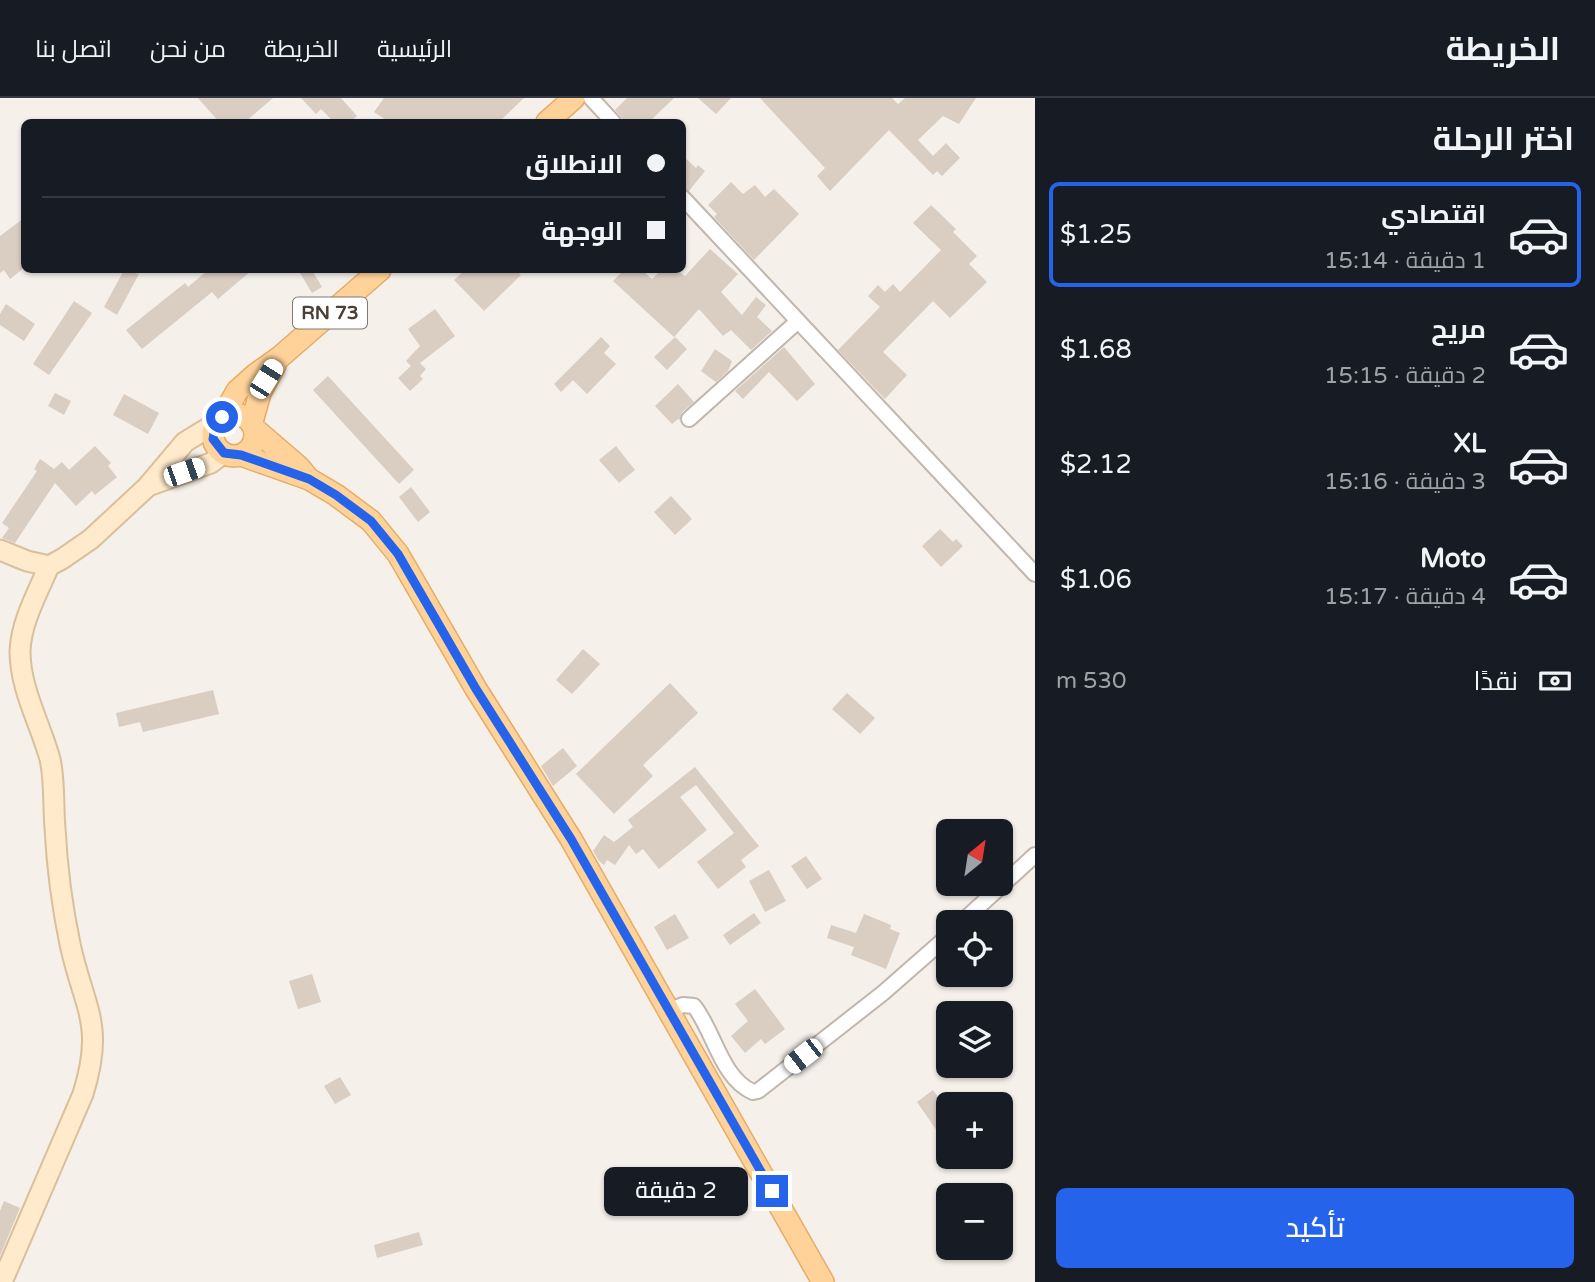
<!DOCTYPE html>
<html lang="ar">
<meta charset="utf-8">
<style>
:root{--surface:#171b24;--page:#242831;--text:#f1f3f6;--muted:#9ea1a6;--line:#363941;--accent:#2563eb}
body{margin:0;font-family:"Varela Round",Cairo,sans-serif;background:var(--page);color:var(--text);direction:rtl;height:100vh;display:flex;flex-direction:column;font-size:26px;white-space:nowrap}
*{box-sizing:border-box;margin:0}
p{font-size:23px;color:var(--muted)}
.icon{flex:none;width:38px;height:38px;fill:none;stroke:currentColor;stroke-width:2;stroke-linecap:round;stroke-linejoin:round}
.map{position:relative;flex:1;overflow:hidden;direction:ltr}
.side{display:flex;flex-direction:column;background:var(--surface);width:560px}
.side>*{flex:none}
.top-card{position:absolute;left:21px;top:21px;width:665px;height:154px;border-radius:10px;box-shadow:0 2px 5px #0004;direction:rtl;display:grid;align-content:center;height:154px;padding:0 21px;background:var(--surface)}
.needle{width:46px;rotate:30deg}
.fabs{position:absolute;left:936px;top:721px;display:grid;gap:14px}
.fabs a{display:grid;place-items:center;width:77px;height:77px;border-radius:10px;background:var(--surface);box-shadow:0 2px 5px #0004;font-size:35px}
.end{position:absolute;width:32px;height:32px;margin:-16px;border:9px solid #2563eb;background:#fff;box-shadow:0 0 0 4px #fff}
.from{border-radius:50%}
.bubble{position:absolute;height:49px;border-radius:10px;background:var(--surface);box-shadow:0 2px 5px #0004;font-size:23px;font-weight:600;line-height:49px;text-align:center;direction:rtl}
.car{position:absolute;width:21px;height:42px;margin:-21px -10px;border-radius:9px;box-shadow:0 0 5px 2px #0007;background:linear-gradient(#fff 24%,#345 0 40%,#fff 0 76%,#345 0 86%,#fff 0)}
.top-card b{display:flex;align-items:center;gap:24px;height:66px;font-size:26px}
.top-card b+b{border-top:2px solid var(--line)}
.top-card i{width:18px;height:18px;background:var(--text)}
ul{padding:0;list-style:none}
li{display:flex;align-items:center;gap:21px;height:105px;margin:0 14px 10px;padding:0 7px;border:4px solid transparent;border-radius:10px}
li div{flex:1}
li b{display:block;font-size:26px}
li em{font-style:normal;font-weight:600}
li.selected{border-color:var(--accent)}
li>.icon{width:63px;height:63px;stroke-width:1.5}
h2{padding:0 21px;font-size:32px;line-height:84px}
.pay{display:flex;align-items:center;gap:18px;height:77px;padding:0 21px;font-size:26px}
.pay p{margin-inline-start:auto}
.cta{display:flex;gap:14px;margin-top:auto;padding:14px 21px}
.cta a{flex:1;height:80px;border-radius:10px;background:var(--accent);color:#fff;font-size:28px;font-weight:600;line-height:80px;text-align:center}
header{display:flex;align-items:center;gap:42px;box-sizing:border-box;height:98px;padding:0 35px;background:var(--surface);border-bottom:2px solid var(--line)}
header strong{font-size:33px}
nav{display:flex;gap:38px;margin-inline-start:auto;font-size:24px}
main{display:flex;flex:1;min-height:0}
.map>svg:first-child{display:block}
.building{fill:#dacdc2}
.lines{fill:none;stroke-linecap:round;stroke-linejoin:round}
.street-casing{stroke:#c1b6ac;stroke-width:18}
.secondary-casing{stroke:#d9bf9c;stroke-width:23}
.primary-casing{stroke:#e6ac67;stroke-width:24}
.street{stroke:#fff;stroke-width:14}
.secondary{stroke:#ffeacb;stroke-width:19}
.primary{stroke:#ffd29a;stroke-width:21}
.route{stroke:#2563eb;stroke-width:9}
.labels{text-anchor:middle;dominant-baseline:central;stroke-width:5;stroke-linejoin:round;paint-order:stroke}
.shield{fill:#fff;stroke:#807974;stroke-width:2}
.shield-label{font-size:19px;font-weight:bold;fill:#4a4038}
</style>
<header>
<strong>الخريطة</strong>
<nav><a>الرئيسية</a><a>الخريطة</a><a>من نحن</a><a>اتصل بنا</a></nav>
</header>
<main>
<section class="side">
<h2>اختر الرحلة</h2>
<ul>
<li class="selected"><svg class="icon" aria-label="car" viewBox="0 0 24 24"><path d="M5 17H2v-5l4-1 3-4h7l3 4 3 1v5h-3M9 17h6M6 11h13"/><circle cx="7" cy="17" r="2"/><circle cx="17" cy="17" r="2"/></svg><div><b>اقتصادي</b><p>1 دقيقة · 15:14</p></div><em>$1.25</em></li>
<li><svg class="icon" aria-label="car" viewBox="0 0 24 24"><path d="M5 17H2v-5l4-1 3-4h7l3 4 3 1v5h-3M9 17h6M6 11h13"/><circle cx="7" cy="17" r="2"/><circle cx="17" cy="17" r="2"/></svg><div><b>مريح</b><p>2 دقيقة · 15:15</p></div><em>$1.68</em></li>
<li><svg class="icon" aria-label="car" viewBox="0 0 24 24"><path d="M5 17H2v-5l4-1 3-4h7l3 4 3 1v5h-3M9 17h6M6 11h13"/><circle cx="7" cy="17" r="2"/><circle cx="17" cy="17" r="2"/></svg><div><b>XL</b><p>3 دقيقة · 15:16</p></div><em>$2.12</em></li>
<li><svg class="icon" aria-label="car" viewBox="0 0 24 24"><path d="M5 17H2v-5l4-1 3-4h7l3 4 3 1v5h-3M9 17h6M6 11h13"/><circle cx="7" cy="17" r="2"/><circle cx="17" cy="17" r="2"/></svg><div><b>Moto</b><p>4 دقيقة · 15:17</p></div><em>$1.06</em></li>
</ul>
<div class="pay"><svg class="icon" aria-label="cash" viewBox="0 0 24 24"><path d="M3 7h18v10H3z"/><circle cx="12" cy="12" r="2"/></svg>نقدًا<p>530 m</p></div>
<div class="cta"><a>تأكيد</a></div>
</section>
<div class="map">
<svg width="1035" height="1184" viewBox="0 0 1035 1184">
<rect width="100%" height="100%" fill="#f5f0ea"/>
<path class="building" d="M 198,0 L 273,0 L 245,24 L 219,24 Z
M 301,0 L 341,0 L 357,18 L 350,24 L 334,24 L 321,11 L 316,16 Z
M 384,0 L 524,0 L 499,24 L 389,24 L 374,14 Z
M 627,0 L 674,0 L 649,24 L 625,24 L 615,12 Z
M 698,0 L 731,0 L 716,16 Z
M 760,0 L 892,0 L 898,6 L 905,0 L 976,0 L 959,26 L 943,18 L 918,42 L 933,58 L 946,45 L 960,60 L 942,78 L 937,73 L 933,77 L 889,32 L 830,93 L 817,78 L 825,70 Z
M 682,57 L 696,70 L 698,67 L 705,73 L 689,93 L 682,89 Z
M 731,84 L 743,96 L 755,87 L 765,99 L 774,91 L 799,116 L 754,162 L 714,119 L 717,116 L 708,107 Z
M 931,107 L 956,131 L 953,134 L 977,158 L 969,166 L 987,184 L 950,220 L 933,203 L 883,254 L 907,277 L 885,301 L 838,252 L 880,209 L 868,198 L 878,187 L 885,194 L 893,186 L 900,194 L 941,152 L 913,125 Z
M 24,120 L 24,170 L 10,181 L 4,172 L 0,175 L 0,138 Z
M 710,151 L 738,176 L 721,194 L 742,217 L 756,199 L 766,207 L 757,219 L 772,233 L 751,252 L 731,232 L 723,238 L 699,211 L 674,239 L 613,183 L 624,172 L 642,172 L 652,181 L 661,172 L 677,172 L 685,178 Z
M 124,172 L 139,176 L 117,217 L 104,209 Z
M 208,172 L 252,172 L 218,201 L 212,194 L 142,251 L 126,232 L 185,185 L 188,189 Z
M 305,172 L 312,172 L 322,189 L 312,195 L 300,175 Z
M 465,172 L 515,172 L 521,177 L 484,213 L 454,182 Z
M 74,203 L 92,215 L 49,277 L 33,266 Z
M 6,206 L 35,226 L 24,243 L 0,227 L 0,216 Z
M 435,211 L 455,238 L 420,265 L 426,271 L 420,278 L 423,281 L 410,293 L 398,280 L 411,268 L 406,263 L 420,248 L 408,231 Z
M 601,239 L 610,248 L 604,255 L 616,266 L 587,296 L 573,282 L 561,294 L 554,286 Z
M 675,239 L 687,251 L 667,272 L 654,259 Z
M 784,249 L 815,286 L 797,303 L 769,274 L 743,301 L 735,293 Z
M 715,251 L 732,263 L 728,273 L 716,284 L 701,273 Z
M 328,278 L 414,372 L 399,386 L 313,292 Z
M 678,286 L 694,304 L 682,314 L 680,322 L 678,321 L 672,326 L 655,308 Z
M 55,295 L 71,303 L 64,317 L 48,308 Z
M 124,296 L 159,315 L 148,336 L 113,317 Z
M 95,348 L 111,365 L 108,368 L 117,379 L 95,397 L 92,393 L 76,408 L 55,385 L 15,445 L 2,440 L 9,430 L 2,425 L 37,373 L 34,371 L 40,361 L 54,371 L 62,364 L 69,372 Z
M 616,348 L 635,372 L 619,385 L 599,362 Z
M 411,389 L 430,414 L 418,424 L 399,399 Z
M 671,398 L 692,421 L 675,437 L 654,414 Z
M 940,431 L 953,444 L 956,441 L 963,448 L 941,469 L 922,448 Z
M 583,551 L 600,566 L 572,596 L 556,582 Z
M 670,585 L 698,615 L 643,667 L 653,678 L 614,716 L 576,676 Z
M 213,592 L 219,616 L 143,634 L 140,624 L 119,629 L 116,615 Z
M 847,595 L 875,620 L 860,636 L 832,611 Z
M 563,650 L 577,668 L 553,688 L 541,668 Z
M 695,669 L 759,748 L 741,762 L 746,769 L 718,791 L 697,764 L 734,735 L 696,687 L 680,699 L 707,732 L 659,771 L 643,751 L 636,756 L 629,747 L 615,767 L 607,762 L 604,767 L 599,763 L 593,753 L 604,737 L 614,744 L 633,729 L 628,722 Z
M 806,758 L 822,781 L 807,791 L 791,768 Z
M 769,772 L 786,803 L 765,814 L 749,783 Z
M 754,815 L 761,825 L 730,847 L 723,837 Z
M 675,816 L 689,840 L 667,852 L 654,829 Z
M 864,816 L 891,827 L 890,831 L 900,835 L 886,871 L 851,857 L 854,849 L 827,840 L 831,827 L 856,835 Z
M 312,876 L 321,904 L 298,911 L 289,883 Z
M 755,891 L 785,931 L 765,946 L 761,941 L 745,955 L 731,938 L 748,923 L 735,906 Z
M 340,979 L 351,997 L 335,1006 L 324,988 Z
M 933,992 L 948,1014 L 948,1049 L 917,1004 Z
M 4,1103 L 20,1110 L 0,1158 L 0,1113 Z
M 419,1134 L 423,1147 L 377,1160 L 374,1147 Z"/>
<g class="lines">
<defs>
<path id="street" d="M 591,0 L 613,24
M 682,99 L 1035,476
M 689,321 L 798,223
M 962,824 L 1035,757
M 670,912 L 683,907 L 694,908 C 714,933 721,980 753,994 L 758,993 L 883,895 L 948,838"/>
<path id="secondary" d="M 148,388 L 211,365 L 224,355
M 0,452 L 27,463 L 49,468 L 62,461 L 91,441 L 147,389 L 185,344 L 216,325
M 2,1184 L 83,996 C 105,925 84,911 70,846 C 62,808 57,768 55,730 C 53,707 55,683 50,661 C 40,625 20,591 20,553 C 21,524 38,494 49,468"/>
<path id="primary" d="M 547,24 L 574,0
M213 337a21 21 0 1 1 42 0a21 21 0 1 1-42 0Z
M 223,318 L 237,293 L 256,276 L 280,259 L 380,172
M 252,324 L 260,295 L 275,267
M 256,332 L 299,369 L 308,380
M 241,357 L 309,381 L 336,397 L 371,423 L 398,456 L 476,591 L 571,741 L 823,1184"/>
</defs>
<use href="#street" class="street-casing"/>
<use href="#secondary" class="secondary-casing"/>
<use href="#primary" class="primary-casing"/>
<use href="#street" class="street"/>
<use href="#secondary" class="secondary"/>
<use href="#primary" class="primary"/>
</g>
<g class="lines">
<path class="route" d="M 222,319 L 216,325 L 213,341 L 224,355 L 241,357 L 309,381 L 336,397 L 371,423 L 398,456 L 476,591 L 571,741 L 772,1093"/>
</g>
<g class="labels">
<rect class="shield" x="293" y="199.5" width="74" height="31" rx="5"/>
<g class="shield-label">
<text x="330" y="215">RN 73</text>
</g>
</g>
</svg>
<div class="fabs">
<a><svg class="needle" viewBox="-14 -14 28 28"><path d="M0-13l5 13h-10z" fill="#e53935"/><path d="M0 13l5-13h-10z" fill="#9ea1a6"/></svg></a>
<a><svg class="icon" aria-label="locate" viewBox="0 0 24 24"><circle cx="12" cy="12" r="6"/><path d="M12 2v4M12 18v4M2 12h4M18 12h4"/></svg></a>
<a><svg class="icon" aria-label="layers" viewBox="0 0 24 24"><path d="M12 4l9 5-9 5-9-5zM3 14l9 5 9-5"/></svg></a>
<a>+</a>
<a>−</a>
</div>
<i class="end from" style="left:222px;top:319px"></i>
<i class="end" style="left:772px;top:1093px"></i>
<div class="bubble" style="left:604px;top:1069px;width:144px">2 دقيقة</div>
<i class="car" style="left:266px;top:281px;rotate:32deg"></i>
<i class="car" style="left:184px;top:374px;rotate:71deg"></i>
<i class="car" style="left:803px;top:958px;rotate:232deg"></i>
<div class="top-card">
<b><i class="from"></i>الانطلاق</b>
<b><i></i>الوجهة</b>
</div>
</div>
</main>
